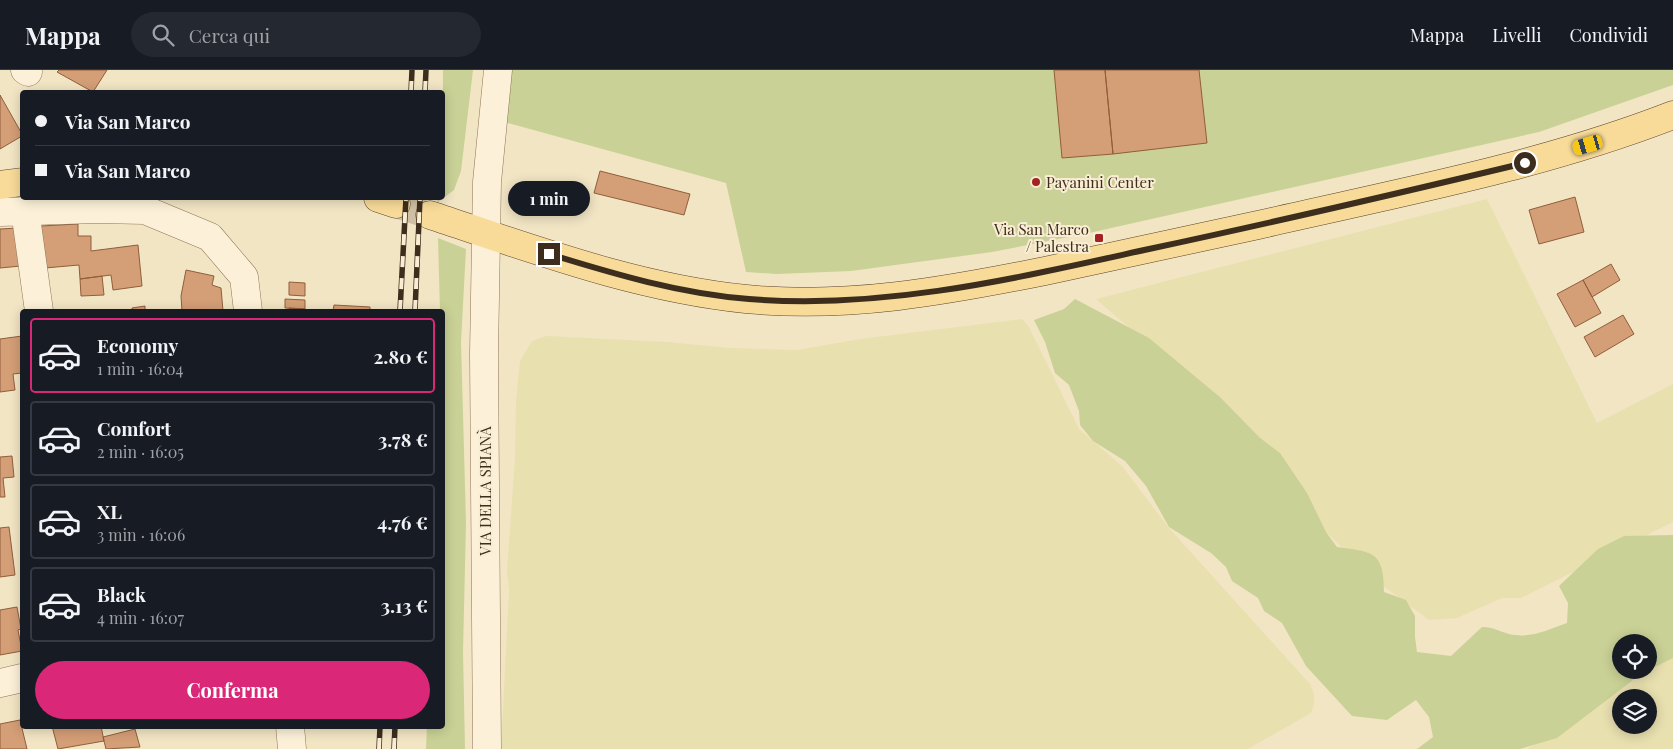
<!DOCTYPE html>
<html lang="it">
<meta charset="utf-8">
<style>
:root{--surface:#171b24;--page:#242831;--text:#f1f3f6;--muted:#9ea1a6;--line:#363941;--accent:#db2777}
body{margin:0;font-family:"Playfair Display",serif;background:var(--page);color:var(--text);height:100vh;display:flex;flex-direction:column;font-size:19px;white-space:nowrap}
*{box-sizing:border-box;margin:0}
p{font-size:16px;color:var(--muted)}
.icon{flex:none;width:28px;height:28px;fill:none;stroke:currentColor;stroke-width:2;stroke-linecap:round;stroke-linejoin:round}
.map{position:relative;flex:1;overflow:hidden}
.panel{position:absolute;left:20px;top:239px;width:425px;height:420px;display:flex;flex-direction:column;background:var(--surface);border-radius:5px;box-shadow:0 2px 12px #0003}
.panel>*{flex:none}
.top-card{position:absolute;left:20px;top:20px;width:425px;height:110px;border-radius:5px;box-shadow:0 2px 12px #0003;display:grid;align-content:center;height:110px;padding:0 15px;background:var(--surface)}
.tools{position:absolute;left:1612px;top:564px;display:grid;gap:10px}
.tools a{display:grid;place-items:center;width:45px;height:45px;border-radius:50%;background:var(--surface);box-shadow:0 2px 12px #0003;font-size:25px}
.end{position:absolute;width:22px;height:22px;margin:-11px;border:6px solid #3d2d1d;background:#fff;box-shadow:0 0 0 2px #fff}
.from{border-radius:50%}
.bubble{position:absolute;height:35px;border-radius:18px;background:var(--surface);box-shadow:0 2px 12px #0003;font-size:16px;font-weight:700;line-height:35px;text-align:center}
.car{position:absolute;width:15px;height:30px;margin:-15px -8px;border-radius:6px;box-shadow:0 0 4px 1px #0007;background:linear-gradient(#f5c518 24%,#345 0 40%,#f5c518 0 76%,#345 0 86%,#f5c518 0)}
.top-card b{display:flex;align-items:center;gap:18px;height:48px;font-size:19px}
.top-card b+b{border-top:1px solid var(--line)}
.top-card i{width:12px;height:12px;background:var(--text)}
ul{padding:9px 0 0;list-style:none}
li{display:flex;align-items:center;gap:15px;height:75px;margin:0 10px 8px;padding:0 5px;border:2px solid var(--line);border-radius:5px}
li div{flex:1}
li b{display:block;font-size:19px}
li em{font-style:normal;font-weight:700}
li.active{border-color:var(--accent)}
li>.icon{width:45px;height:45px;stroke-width:1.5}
.primary-button{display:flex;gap:10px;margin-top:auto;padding:10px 15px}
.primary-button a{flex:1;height:58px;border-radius:30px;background:var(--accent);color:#fff;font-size:20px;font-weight:700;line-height:58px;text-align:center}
header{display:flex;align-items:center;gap:30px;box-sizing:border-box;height:70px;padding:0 25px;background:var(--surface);border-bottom:1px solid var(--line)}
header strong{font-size:24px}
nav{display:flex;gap:28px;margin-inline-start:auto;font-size:18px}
.search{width:350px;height:45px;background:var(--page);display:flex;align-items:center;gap:12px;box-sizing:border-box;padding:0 18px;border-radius:28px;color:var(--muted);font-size:19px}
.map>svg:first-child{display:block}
.farmland{fill:#e9e0b0;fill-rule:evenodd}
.green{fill:#cad196;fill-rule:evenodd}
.building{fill:#d49e76;stroke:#905e3c}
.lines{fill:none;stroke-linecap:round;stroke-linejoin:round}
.major-tunnel{stroke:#cec0a3;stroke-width:28;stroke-dasharray:28 14;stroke-linecap:butt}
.minor-casing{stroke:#8f7558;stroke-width:29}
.major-casing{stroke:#5c432d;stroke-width:29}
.minor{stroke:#fcf1d8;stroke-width:28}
.major{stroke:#f8db99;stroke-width:28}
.rail-casing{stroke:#3d2d1d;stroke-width:5.5}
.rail{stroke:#f9eed4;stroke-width:4;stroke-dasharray:11;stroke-linecap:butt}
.route{stroke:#3d2d1d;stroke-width:6}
.poi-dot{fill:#a32222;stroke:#f9eed4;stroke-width:2}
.labels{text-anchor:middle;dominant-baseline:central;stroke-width:4;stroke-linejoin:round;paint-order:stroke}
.poi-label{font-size:15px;fill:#3d2d1d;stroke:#f9eed4;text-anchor:start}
.street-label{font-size:15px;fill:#3d2d1d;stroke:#f9eed4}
</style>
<header>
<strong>Mappa</strong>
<div class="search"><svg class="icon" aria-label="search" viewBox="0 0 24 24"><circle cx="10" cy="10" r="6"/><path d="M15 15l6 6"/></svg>Cerca qui</div>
<nav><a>Mappa</a><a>Livelli</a><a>Condividi</a></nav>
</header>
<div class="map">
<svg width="1673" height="679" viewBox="0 0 1673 679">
<rect width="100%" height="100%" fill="#f2e5c4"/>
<path class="farmland" d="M 1487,129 L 1597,353 L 1673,314 L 1673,452 L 1521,528 L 1502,528 L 1457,548 L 1429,550 L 1374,509 L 1319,455 L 1169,292 L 1096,229 Z
M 1022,249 L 1028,255 L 1079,359 L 1122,396 L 1169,458 L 1310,614 L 1314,624 L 1314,634 L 1311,643 L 1248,679 L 501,679 L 509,521 L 507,501 L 515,388 L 516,330 L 520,291 L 532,271 L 546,266 L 668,272 L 730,278 L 797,280 L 860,269 Z
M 1673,586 L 1673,679 L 1527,679 L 1598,632 ZM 1621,628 L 1649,628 L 1649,655 L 1621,655 Z"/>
<path class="green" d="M 443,0 L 473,0 L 461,101 L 454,120 L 437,133 L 437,128 L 442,128 Z
M 509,0 L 1673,0 L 1673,15 L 1539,62 L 1089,163 L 992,182 L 851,201 L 777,204 L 746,202 L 726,113 L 504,52 Z
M 438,168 L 466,179 L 461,272 L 466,453 L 463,582 L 465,679 L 426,679 L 427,656 L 442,656 L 442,241 L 440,241 Z
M 1075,229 L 1149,268 L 1221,328 L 1259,367 L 1280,383 L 1307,423 L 1326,462 L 1337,477 C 1373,482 1384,481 1384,522 L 1406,530 L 1415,546 L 1415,567 L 1417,582 L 1451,586 L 1482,557 C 1494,557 1498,561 1509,564 C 1530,569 1547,560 1567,553 L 1568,533 L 1559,516 L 1598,479 L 1624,466 L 1673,465 L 1673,588 L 1641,604 L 1557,668 L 1520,679 L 1417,679 L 1433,667 L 1429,647 L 1416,630 L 1387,650 L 1352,646 L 1306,596 L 1282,553 L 1264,541 L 1258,528 L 1232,511 L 1226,497 L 1211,483 L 1169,457 L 1146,416 L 1125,391 L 1093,371 L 1080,355 L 1079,341 L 1069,315 L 1055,303 L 1045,272 L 1034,250 L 1064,239 ZM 1649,572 L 1649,600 L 1621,600 L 1621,572 Z"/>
<path class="building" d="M 59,0 L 107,0 L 93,22 L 57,2 Z
M 1054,0 L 1105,0 L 1113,84 L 1062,88 Z
M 1105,0 L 1199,0 L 1207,73 L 1113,84 Z
M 0,25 L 22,64 L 22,66 L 0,79 Z
M 600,101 L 690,124 L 684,145 L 594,123 Z
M 1575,127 L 1584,162 L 1539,174 L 1529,140 Z
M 78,154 L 78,166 L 91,166 L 91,181 L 138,175 L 142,216 L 113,220 L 111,205 L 80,209 L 79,195 L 45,198 L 41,156 Z
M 17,158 L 21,196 L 0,198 L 0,159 Z
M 1611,194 L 1620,210 L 1592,227 L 1583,210 Z
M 186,200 L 214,206 L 212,215 L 221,218 L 223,241 L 182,241 L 181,226 Z
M 102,206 L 104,225 L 81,226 L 80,209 Z
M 1583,210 L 1601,243 L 1575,257 L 1557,224 Z
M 289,212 L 305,213 L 305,226 L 289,225 Z
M 285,229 L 305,230 L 305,239 L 285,238 Z
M 334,235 L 370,237 L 370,241 L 333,241 Z
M 145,236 L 145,241 L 132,241 L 132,238 Z
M 289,238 L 305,239 L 304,241 L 289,241 Z
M 1623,245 L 1634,264 L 1595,287 L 1584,267 Z
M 22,266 L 22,303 L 13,304 L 15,320 L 0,322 L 0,269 Z
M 12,386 L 14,407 L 3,408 L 5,427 L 0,427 L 0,387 Z
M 9,457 L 15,505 L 0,507 L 0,458 Z
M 17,537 L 21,559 L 18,560 L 22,581 L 0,585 L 0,540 Z
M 20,650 L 27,679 L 0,679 L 0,654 Z
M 52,656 L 101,656 L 104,671 L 58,679 Z
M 135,659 L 140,677 L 106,679 L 103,667 Z"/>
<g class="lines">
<path class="major-tunnel" d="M 396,134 L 430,145"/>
<defs>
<path id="minor" d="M 25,0 L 28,2
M 25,140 L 39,241
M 0,142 L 97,139 L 145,140 L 210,167 L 244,207 L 248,241
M 0,613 L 22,608
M 290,656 L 292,679
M 487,679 L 484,284 L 487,112 L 498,0"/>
<path id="major" d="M 0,115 L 22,112
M 378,128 L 396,134
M 430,145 C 533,179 637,218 746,229 C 847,239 946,221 1045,201 C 1116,186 1187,171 1258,155 C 1397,123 1539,97 1673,45"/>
</defs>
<use href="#minor" class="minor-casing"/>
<use href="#major" class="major-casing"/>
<use href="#minor" class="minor"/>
<use href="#major" class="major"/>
<defs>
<path id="rail" d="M 411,22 L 412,0
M 425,22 L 426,0
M 400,241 L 406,128
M 415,241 L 420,128
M 379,679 L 380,656
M 394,679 L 395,656"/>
</defs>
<use href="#rail" class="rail-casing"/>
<use href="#rail" class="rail"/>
</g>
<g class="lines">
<path class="route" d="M 549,184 C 614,204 681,224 749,229 C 885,240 1017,208 1149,179 C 1275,152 1400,123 1525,93"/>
</g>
<g class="poi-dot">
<circle cx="1036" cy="112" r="5"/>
<rect x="1094" y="163" width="10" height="10" rx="2.5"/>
</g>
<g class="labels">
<g class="poi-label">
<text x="1046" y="112">Payanini Center</text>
<text x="1089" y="159" text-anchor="end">Via San Marco<tspan x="1089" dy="17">/ Palestra</tspan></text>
</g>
<g class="street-label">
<text transform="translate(485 421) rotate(-90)">VIA DELLA SPIANÀ</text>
</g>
</g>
</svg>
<div class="tools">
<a><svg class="icon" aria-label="locate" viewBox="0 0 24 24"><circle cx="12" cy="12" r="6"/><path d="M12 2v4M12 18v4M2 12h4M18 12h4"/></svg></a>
<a><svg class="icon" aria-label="layers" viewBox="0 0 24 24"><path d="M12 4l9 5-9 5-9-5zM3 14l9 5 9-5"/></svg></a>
</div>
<i class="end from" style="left:1525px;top:93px"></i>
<i class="end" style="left:549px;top:184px"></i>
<div class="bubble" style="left:508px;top:111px;width:82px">1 min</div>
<i class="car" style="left:1588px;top:75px;rotate:254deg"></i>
<div class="top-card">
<b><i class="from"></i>Via San Marco</b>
<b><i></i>Via San Marco</b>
</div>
<section class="panel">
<ul>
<li class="active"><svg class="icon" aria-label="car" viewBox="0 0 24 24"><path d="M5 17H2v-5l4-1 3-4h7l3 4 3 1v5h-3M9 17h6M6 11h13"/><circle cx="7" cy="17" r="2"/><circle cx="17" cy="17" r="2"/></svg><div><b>Economy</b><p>1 min · 16:04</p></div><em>2.80 €</em></li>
<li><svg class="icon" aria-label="car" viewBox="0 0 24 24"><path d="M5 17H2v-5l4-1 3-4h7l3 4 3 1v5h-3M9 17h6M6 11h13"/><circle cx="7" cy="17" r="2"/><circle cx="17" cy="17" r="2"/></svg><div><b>Comfort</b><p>2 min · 16:05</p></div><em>3.78 €</em></li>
<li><svg class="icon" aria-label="car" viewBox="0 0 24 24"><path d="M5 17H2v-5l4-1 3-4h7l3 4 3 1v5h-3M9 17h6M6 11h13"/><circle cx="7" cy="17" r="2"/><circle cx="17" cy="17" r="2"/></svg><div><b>XL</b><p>3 min · 16:06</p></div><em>4.76 €</em></li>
<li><svg class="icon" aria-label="car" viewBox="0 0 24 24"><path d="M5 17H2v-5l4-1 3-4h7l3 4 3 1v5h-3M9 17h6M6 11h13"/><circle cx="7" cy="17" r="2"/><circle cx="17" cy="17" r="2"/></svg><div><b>Black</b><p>4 min · 16:07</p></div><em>3.13 €</em></li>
</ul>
<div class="primary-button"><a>Conferma</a></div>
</section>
</div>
